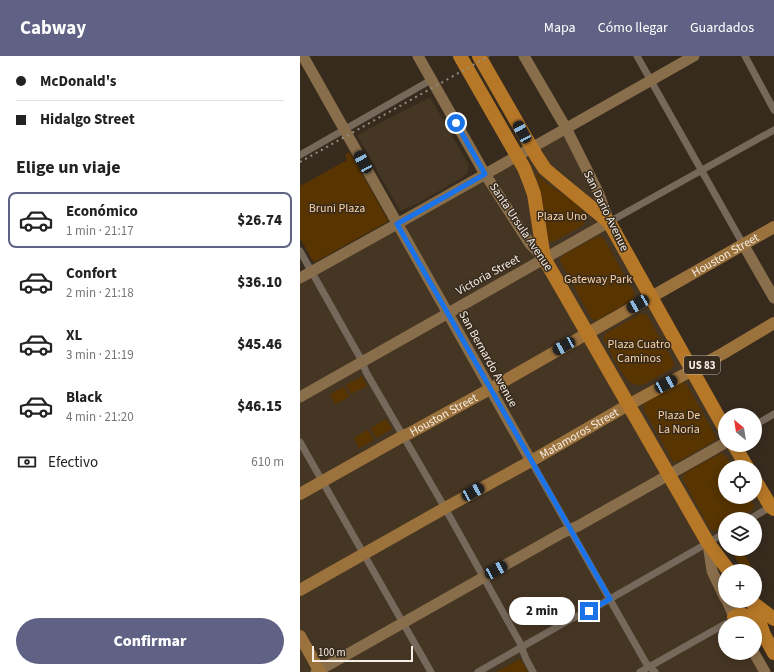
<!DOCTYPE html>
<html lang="es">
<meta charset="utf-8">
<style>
:root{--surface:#fff;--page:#f6f6f6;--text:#222;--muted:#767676;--line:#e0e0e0;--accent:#5f6284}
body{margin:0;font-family:"Source Sans 3",sans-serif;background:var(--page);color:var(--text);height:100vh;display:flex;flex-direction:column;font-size:15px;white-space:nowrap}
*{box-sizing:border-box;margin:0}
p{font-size:13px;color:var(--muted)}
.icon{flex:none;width:22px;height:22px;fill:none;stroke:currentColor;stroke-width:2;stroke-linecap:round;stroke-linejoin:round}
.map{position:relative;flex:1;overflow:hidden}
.panel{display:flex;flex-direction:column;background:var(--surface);width:300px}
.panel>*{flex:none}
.guide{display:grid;align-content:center;height:88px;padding:0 16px;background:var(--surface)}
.needle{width:26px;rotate:330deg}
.buttons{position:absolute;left:418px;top:352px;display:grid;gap:8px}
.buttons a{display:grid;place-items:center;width:44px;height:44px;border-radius:50%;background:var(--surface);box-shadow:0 2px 10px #0003;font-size:20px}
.scale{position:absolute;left:12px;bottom:10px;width:101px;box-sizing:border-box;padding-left:4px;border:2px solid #f5eee6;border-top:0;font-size:11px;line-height:14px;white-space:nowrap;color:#f5eee6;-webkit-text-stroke:3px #372b1e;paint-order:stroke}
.end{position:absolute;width:18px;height:18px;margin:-9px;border:5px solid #1a73e8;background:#fff;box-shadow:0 0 0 2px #fff}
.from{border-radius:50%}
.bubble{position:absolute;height:28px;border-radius:14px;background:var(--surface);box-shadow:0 2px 10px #0003;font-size:13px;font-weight:800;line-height:28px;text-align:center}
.car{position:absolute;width:12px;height:24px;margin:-12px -6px;border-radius:5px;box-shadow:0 0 3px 1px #0007;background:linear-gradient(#222 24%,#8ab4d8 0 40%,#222 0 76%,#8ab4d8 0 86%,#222 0)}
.guide b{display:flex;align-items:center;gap:14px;height:38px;font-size:15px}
.guide b+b{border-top:1px solid var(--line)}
.guide i{width:10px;height:10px;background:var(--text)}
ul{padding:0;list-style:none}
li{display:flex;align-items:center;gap:12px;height:56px;margin:0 8px 6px;padding:0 8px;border:2px solid transparent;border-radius:8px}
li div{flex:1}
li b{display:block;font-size:15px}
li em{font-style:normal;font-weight:800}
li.active{border-color:var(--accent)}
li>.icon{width:36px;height:36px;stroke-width:1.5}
h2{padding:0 16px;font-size:18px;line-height:48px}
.pay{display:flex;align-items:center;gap:10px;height:44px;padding:0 16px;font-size:15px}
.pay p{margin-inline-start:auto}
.button{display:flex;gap:8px;margin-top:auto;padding:8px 16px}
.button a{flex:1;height:46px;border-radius:24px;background:var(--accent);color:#fff;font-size:16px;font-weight:800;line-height:46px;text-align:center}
header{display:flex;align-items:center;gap:24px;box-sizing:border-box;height:56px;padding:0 20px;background:var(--accent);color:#fff}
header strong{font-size:19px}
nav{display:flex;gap:22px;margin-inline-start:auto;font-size:14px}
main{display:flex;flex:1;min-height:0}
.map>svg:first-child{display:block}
.built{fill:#453523}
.green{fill:#573400}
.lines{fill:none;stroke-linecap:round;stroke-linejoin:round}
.street{stroke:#76695b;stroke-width:7}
.secondary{stroke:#896e4b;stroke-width:11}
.primary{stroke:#9c723c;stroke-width:12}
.highway{stroke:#b67827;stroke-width:14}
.rail{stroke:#958c81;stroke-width:2;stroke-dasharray:2 4;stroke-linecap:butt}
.route{stroke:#1a73e8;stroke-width:5}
.labels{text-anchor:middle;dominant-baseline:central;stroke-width:3;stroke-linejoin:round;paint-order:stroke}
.shield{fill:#372b1e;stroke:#bcb4aa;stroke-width:1}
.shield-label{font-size:11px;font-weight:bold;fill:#f5eee6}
.park-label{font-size:12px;fill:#fbd1a2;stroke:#372b1e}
.street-label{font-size:12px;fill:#f5eee6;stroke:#372b1e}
</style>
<header>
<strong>Cabway</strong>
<nav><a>Mapa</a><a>Cómo llegar</a><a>Guardados</a></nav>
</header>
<main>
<section class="panel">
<div class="guide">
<b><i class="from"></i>McDonald's</b>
<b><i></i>Hidalgo Street</b>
</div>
<h2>Elige un viaje</h2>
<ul>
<li class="active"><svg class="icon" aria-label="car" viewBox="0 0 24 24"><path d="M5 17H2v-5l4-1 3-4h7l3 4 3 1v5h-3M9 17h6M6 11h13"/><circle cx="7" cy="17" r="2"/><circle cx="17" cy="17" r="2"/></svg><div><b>Económico</b><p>1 min · 21:17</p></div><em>$26.74</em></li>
<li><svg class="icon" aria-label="car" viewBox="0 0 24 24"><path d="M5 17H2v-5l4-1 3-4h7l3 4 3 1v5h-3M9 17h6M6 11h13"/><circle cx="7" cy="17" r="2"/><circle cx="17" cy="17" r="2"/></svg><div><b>Confort</b><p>2 min · 21:18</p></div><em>$36.10</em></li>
<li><svg class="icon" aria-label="car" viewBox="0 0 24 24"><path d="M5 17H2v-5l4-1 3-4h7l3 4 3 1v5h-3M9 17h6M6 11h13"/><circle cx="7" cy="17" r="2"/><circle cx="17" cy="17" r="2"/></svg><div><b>XL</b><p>3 min · 21:19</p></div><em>$45.46</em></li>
<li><svg class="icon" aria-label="car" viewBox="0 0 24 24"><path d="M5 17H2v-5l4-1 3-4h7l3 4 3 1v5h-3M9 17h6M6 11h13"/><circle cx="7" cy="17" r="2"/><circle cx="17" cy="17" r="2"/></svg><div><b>Black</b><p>4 min · 21:20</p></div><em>$46.15</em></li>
</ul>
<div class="pay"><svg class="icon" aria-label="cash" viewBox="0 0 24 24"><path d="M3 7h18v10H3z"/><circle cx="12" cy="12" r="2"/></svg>Efectivo<p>610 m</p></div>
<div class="button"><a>Confirmar</a></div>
</section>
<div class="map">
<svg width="474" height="616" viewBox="0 0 474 616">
<rect width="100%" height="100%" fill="#372b1e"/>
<path class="built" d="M 130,41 L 168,108 L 169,110 L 168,114 L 167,117 L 163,121 L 117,148 L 100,155 L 57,79 Z
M 266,72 L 425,373 L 425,389 L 447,411 L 425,411 L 425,441 L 455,441 L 455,424 L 471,451 L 450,463 L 425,463 L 425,477 L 408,487 L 412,515 L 437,567 L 425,567 L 425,597 L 454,597 L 465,616 L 0,616 L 0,222 Z"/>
<path class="green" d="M 49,96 L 51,98 L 85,159 L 88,164 L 87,166 L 15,206 L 12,204 L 0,182 L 0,130 L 47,104 L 45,99 Z
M 235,116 L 248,128 L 273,145 L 282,154 L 285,158 L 286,164 L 283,169 L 255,185 L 251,186 L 248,184 L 240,132 Z
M 298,180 L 302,181 L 304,183 L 334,236 C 335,240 335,242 332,244 L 299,263 L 295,264 L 291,262 L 260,205 L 260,203 L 263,199 Z
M 340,258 L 344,258 L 347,259 L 374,307 L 373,311 L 371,313 L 345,328 C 339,330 334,329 330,326 C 323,321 306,290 303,282 L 304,280 L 306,277 Z
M 62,320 L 67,330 L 51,338 L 46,329 Z
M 381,327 L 385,327 L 387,329 L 416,381 L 416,383 L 413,386 L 379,405 L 375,406 L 372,404 L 344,354 L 343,350 L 347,345 Z
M 44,331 L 49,340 L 49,341 L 35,348 L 30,338 Z
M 86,363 L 92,373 L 76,382 L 71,373 L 71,372 Z
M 67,374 L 68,374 L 74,384 L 59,392 L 54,382 Z
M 421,397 L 426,400 L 433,411 L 425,411 L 425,441 L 450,441 L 454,450 L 453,453 L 437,463 L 425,463 L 425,470 C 420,472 415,477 410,473 L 383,424 L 383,420 L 386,416 Z
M 431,493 L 441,493 L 454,515 L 445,515 L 445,514 L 444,512 L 443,513 L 431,495 L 432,494 Z
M 220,603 L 228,616 L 196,616 L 218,604 Z"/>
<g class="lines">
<path class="street" d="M 337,0 L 443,188
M 445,0 L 474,54
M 0,99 L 131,24
M 309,166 L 474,74
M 0,195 L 62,305 L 66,316 L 145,452 L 220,587 L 226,603 L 233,616
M 455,369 L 474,358
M 0,386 L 103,567 L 131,616
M 231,405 L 346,607 L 355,616
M 450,463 L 472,450
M 178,616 L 271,563 L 289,555 L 425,477
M 340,616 L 425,568"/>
<path class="secondary" d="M 3,0 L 231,405
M 118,0 L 185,118 L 230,188 L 244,202
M 443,188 L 474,242
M 0,222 L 97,168 L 394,0
M 0,341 L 309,166 L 299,138 L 266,72 L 224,0
M 408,488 L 412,515 L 425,542
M 427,545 L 437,567
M 454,597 L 465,616
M 16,616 L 262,477 L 278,470 L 425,387"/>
<g class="primary">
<path id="s1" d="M 0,438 L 103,380 L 110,377 L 190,333 L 474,171"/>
<path id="s2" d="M 0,534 L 145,452 L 231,405 L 328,349 L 422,298 L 474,267"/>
<path d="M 0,580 L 20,616"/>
</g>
<path class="highway" d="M 160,0 L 224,112 L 230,127 L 234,138 L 244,202 L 408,487 L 429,515
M 179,0 L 237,101 L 245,113 L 258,124 L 309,166 L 425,373
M 434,389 L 447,411
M 455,424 L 471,451 L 474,453
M 453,547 L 464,579 L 474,597
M 453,547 L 474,563
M 434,561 C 443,555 447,561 454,567"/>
<path class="rail" d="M 0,106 L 189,0"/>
</g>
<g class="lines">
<path class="route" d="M 156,67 L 185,118 L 97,168 L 310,543 L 289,555"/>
</g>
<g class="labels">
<rect class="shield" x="384" y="300" width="36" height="18" rx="3"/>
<g class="shield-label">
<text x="402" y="309">US 83</text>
</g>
<g class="park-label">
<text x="37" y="152">Bruni Plaza</text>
<text x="262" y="160">Plaza Uno</text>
<text x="298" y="223">Gateway Park</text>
<text x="339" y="288">Plaza Cuatro<tspan x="339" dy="14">Caminos</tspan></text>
<text x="379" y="359">Plaza De<tspan x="379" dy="14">La Noria</tspan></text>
</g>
<g class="street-label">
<text transform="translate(306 155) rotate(64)">San Dario Avenue</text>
<text transform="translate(221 171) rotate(56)">Santa Ursula Avenue</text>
<text stroke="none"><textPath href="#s1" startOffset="488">Houston Street</textPath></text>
<text transform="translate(188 219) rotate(-29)">Victoria Street</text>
<text transform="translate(188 303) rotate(61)">San Bernardo Avenue</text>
<text stroke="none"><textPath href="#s1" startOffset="164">Houston Street</textPath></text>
<text stroke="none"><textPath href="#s2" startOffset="320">Matamoros Street</textPath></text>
</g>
</g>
</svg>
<div class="buttons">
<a><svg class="needle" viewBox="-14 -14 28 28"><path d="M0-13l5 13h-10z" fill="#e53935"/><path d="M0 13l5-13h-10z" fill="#767676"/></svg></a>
<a><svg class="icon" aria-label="locate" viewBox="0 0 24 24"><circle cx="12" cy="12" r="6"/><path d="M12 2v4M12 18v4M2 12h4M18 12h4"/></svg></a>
<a><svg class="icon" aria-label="layers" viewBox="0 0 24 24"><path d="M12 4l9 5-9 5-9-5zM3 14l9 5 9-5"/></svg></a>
<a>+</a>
<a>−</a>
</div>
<div class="scale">100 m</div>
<i class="end from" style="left:156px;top:67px"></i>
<i class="end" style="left:289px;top:555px"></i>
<div class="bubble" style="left:209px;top:541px;width:66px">2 min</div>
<i class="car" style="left:222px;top:76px;rotate:331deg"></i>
<i class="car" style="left:63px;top:106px;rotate:331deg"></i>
<i class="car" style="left:338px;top:248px;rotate:240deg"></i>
<i class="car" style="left:264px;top:290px;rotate:241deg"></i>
<i class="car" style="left:366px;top:328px;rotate:62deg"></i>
<i class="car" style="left:173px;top:436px;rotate:61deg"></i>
<i class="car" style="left:196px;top:514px;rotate:61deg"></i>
</div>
</main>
